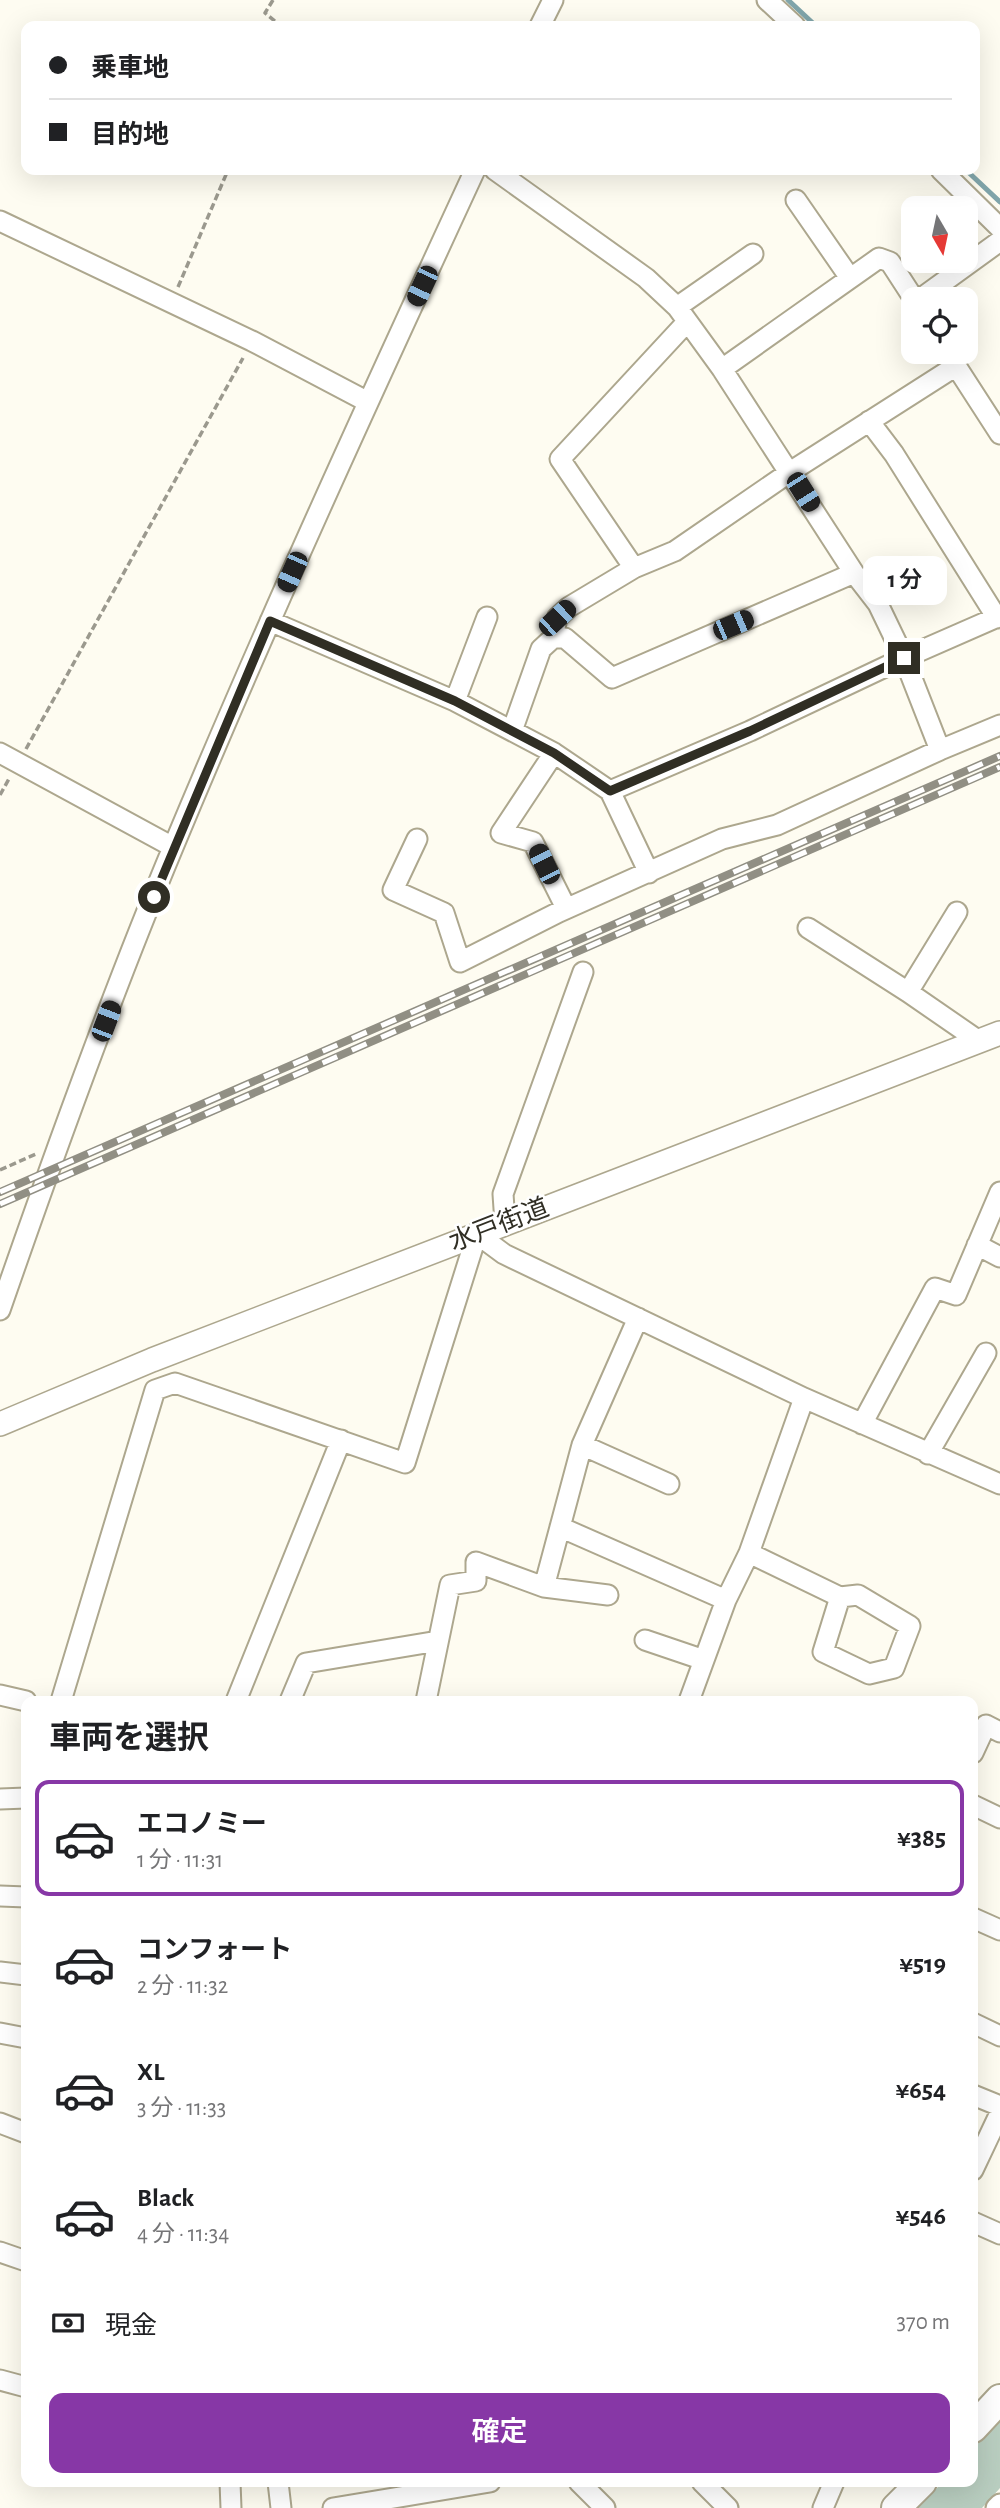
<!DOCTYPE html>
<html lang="ja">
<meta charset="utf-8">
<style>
:root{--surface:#fff;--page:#f6f6f6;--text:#202124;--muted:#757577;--line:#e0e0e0;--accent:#8737a6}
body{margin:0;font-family:"Alegreya Sans","Noto Sans JP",sans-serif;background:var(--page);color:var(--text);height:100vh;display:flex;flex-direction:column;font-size:26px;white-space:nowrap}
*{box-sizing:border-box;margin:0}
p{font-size:23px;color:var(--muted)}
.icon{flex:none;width:38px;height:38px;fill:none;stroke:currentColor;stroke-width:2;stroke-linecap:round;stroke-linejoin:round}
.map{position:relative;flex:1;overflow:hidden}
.drawer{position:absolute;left:21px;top:1696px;width:957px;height:791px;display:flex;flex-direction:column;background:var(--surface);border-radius:14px;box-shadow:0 7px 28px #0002}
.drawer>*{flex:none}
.hud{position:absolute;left:21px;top:21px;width:959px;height:154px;border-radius:14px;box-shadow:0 7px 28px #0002;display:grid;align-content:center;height:154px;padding:0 28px;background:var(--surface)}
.needle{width:46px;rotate:171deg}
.buttons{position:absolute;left:901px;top:196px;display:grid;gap:14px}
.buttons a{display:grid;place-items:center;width:77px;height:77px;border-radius:14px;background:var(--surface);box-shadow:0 7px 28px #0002;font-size:35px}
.end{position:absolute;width:32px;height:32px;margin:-16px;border:9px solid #302e24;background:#fff;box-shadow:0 0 0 4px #fff}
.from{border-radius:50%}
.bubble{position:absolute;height:49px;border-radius:14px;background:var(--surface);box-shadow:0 7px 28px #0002;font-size:23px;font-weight:600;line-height:49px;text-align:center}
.car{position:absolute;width:21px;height:42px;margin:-21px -10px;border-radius:9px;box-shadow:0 0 5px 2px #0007;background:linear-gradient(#222 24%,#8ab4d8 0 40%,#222 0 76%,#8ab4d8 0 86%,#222 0)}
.hud b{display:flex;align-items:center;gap:24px;height:66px;font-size:26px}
.hud b+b{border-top:2px solid var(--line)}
.hud i{width:18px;height:18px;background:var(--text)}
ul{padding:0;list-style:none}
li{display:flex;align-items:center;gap:21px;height:116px;margin:0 14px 10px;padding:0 14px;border:4px solid transparent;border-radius:14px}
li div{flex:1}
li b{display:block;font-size:26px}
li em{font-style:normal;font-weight:600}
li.selected{border-color:var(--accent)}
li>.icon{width:63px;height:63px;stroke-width:1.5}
h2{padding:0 28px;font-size:32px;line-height:84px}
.pay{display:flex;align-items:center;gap:18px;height:77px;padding:0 28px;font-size:26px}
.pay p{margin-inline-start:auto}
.button{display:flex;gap:14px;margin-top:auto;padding:14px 28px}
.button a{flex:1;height:80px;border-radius:14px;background:var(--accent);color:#fff;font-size:28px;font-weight:600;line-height:80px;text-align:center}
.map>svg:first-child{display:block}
.green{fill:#b9cec0}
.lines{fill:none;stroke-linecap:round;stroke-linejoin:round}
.stream{stroke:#80a5aa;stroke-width:5}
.minor-casing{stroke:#ada78e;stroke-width:23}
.major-casing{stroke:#ada78e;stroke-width:26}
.highway-casing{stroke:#ada78e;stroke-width:32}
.path{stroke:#9b998e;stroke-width:3.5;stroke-dasharray:7 3.5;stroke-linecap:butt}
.minor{stroke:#fff;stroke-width:19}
.major{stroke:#fff;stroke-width:23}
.highway{stroke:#fff;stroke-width:28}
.rail-casing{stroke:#918f84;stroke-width:8}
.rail{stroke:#fff;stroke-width:5;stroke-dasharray:16;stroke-linecap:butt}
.route{stroke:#302e24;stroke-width:9}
.labels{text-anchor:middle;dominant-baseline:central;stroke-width:5;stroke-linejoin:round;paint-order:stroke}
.street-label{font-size:26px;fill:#302e24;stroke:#fff}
</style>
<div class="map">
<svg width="1000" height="2508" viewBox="0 0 1000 2508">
<rect width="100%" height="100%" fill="#fefcf1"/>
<path class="green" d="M 1000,2419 L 1000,2488 L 982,2508 L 917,2508 L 943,2482 L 973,2482 L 973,2449 Z"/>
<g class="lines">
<path class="stream" d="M 788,0 L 816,26
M 966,170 L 1000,202"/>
<defs>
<path id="minor" d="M 767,0 L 795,26
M 540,26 L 553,0
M 495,170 L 646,278 L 677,307 L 722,369 L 854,573 L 878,604 L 904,658 L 940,750
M 941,170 L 1000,228
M 796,200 L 850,278
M 0,221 L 252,341 L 368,402
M 920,299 L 1000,241
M 677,307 L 753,254
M 947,352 L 1000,434
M 722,369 L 879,258 L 890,262 L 914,299
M 869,421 L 894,454 L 997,618
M 634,568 L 560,459 L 687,322
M 270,621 L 455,701 L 554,753 L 610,791 L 750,731 L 904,658 L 1000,616
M 553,638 L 557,618 L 569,607 L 634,568 L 675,551 L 790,472 L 956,366
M 455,701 L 487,617
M 512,731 L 541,649 L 553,638 L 565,638 L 612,678 L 854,573
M 0,753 L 173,847
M 554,753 L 501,833 L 533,842 L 566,908
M 610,791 L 649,873
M 417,839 L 393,890 L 444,913 L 460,962 L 559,912 L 722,839 L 777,825 L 940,750 L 1000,725
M 808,928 L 908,992 L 979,1041
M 908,992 L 957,912
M 505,1223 L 503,1194 L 583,972
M 977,1245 L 1000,1257
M 0,1310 C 54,1154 110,998 174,845 C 269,617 372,393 475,170
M 862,1424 L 935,1288 L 956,1295 L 1000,1192
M 582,1445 L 669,1484
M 928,1454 L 986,1353
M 560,1527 L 726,1600
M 749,1553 L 840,1597 L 823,1652 L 869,1674 L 894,1668 L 910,1626 L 858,1595 L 840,1597
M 544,1587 L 582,1445 L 638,1318
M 645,1640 L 704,1660
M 0,1695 L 26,1701
M 61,1701 L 155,1390 L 175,1383 L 405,1463 L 477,1234 L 504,1254 L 804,1398 L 1000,1484
M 236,1701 L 341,1440
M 290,1701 L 306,1663 L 438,1641
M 426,1701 L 450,1585 L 476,1581 L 476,1562 L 544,1587 L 608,1595
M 689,1701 L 726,1600 L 749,1553 L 804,1398
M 973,1753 L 986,1725 L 1000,1732
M 0,1799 L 26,1798
M 973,1805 L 1000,1818
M 0,1896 L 26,1897
M 973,1918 L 1000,1930
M 0,1972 L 26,1975
M 973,2023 L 1000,2036
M 0,2033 L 26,2038
M 973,2095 L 1000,2106
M 0,2123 L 26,2133
M 973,2170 L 1000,2113
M 973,2222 L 1000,2234
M 0,2252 L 26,2261
M 0,2380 L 26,2387
M 230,2482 L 231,2508
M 278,2482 L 281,2508
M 579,2482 L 605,2508
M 702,2482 L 728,2508
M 333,2508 L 490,2482
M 823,2508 L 834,2482
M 996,2508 L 1000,2504"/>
<path id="major" d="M 0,1424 L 152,1360 L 1000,1033"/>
<path id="highway" d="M 973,2428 L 1000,2399
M 896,2508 L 922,2482"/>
</defs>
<use href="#minor" class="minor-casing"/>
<use href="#major" class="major-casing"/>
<use href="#highway" class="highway-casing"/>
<path class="path" d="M 273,0 L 265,13 L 281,26
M 178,287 L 228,170
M 26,749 L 243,358
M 0,795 L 10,777
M 0,1170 L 36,1154"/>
<use href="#minor" class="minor"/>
<use href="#major" class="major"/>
<use href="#highway" class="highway"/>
<defs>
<path id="rail" d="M 0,1192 L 1000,756
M 0,1204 L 1000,767"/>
</defs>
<use href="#rail" class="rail-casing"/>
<use href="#rail" class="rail"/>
</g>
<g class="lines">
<path class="route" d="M 154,897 L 270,621 L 455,701 L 554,753 L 610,791 L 750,731 L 904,658"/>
</g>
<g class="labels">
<g class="street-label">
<text transform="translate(499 1225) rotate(-21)">水戸街道</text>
</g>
</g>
</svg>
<div class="buttons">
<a><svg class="needle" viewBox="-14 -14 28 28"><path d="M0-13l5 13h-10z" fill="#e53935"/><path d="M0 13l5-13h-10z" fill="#757577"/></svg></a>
<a><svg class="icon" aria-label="locate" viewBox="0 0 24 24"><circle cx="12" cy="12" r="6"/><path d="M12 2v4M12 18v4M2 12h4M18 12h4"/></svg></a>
</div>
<i class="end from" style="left:154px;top:897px"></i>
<i class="end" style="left:904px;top:658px"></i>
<div class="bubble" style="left:863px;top:556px;width:84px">1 分</div>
<i class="car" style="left:422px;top:286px;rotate:205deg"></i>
<i class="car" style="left:803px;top:492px;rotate:148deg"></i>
<i class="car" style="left:292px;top:572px;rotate:204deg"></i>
<i class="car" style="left:557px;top:618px;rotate:47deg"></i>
<i class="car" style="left:733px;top:625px;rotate:67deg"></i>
<i class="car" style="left:544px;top:864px;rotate:334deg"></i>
<i class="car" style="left:106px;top:1021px;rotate:21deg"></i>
<div class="hud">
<b><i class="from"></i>乗車地</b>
<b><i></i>目的地</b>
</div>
<section class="drawer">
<h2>車両を選択</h2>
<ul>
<li class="selected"><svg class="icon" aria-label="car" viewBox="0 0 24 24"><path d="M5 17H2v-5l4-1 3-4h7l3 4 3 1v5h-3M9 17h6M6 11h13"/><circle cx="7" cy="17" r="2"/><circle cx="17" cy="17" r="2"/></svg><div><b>エコノミー</b><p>1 分 · 11:31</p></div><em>¥385</em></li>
<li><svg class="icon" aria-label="car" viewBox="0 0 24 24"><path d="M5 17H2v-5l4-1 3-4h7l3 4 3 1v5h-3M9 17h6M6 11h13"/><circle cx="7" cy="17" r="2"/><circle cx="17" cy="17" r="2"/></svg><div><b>コンフォート</b><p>2 分 · 11:32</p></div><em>¥519</em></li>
<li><svg class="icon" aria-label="car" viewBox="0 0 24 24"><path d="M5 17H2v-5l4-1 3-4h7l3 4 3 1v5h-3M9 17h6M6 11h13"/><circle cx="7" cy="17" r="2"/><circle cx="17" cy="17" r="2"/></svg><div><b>XL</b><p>3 分 · 11:33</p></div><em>¥654</em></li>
<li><svg class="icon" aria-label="car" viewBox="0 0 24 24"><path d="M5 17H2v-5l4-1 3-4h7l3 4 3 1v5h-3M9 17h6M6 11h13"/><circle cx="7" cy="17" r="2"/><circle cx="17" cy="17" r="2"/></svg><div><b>Black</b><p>4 分 · 11:34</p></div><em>¥546</em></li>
</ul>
<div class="pay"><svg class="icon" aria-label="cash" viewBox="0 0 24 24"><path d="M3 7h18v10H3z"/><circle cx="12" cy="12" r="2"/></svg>現金<p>370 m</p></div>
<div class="button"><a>確定</a></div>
</section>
</div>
